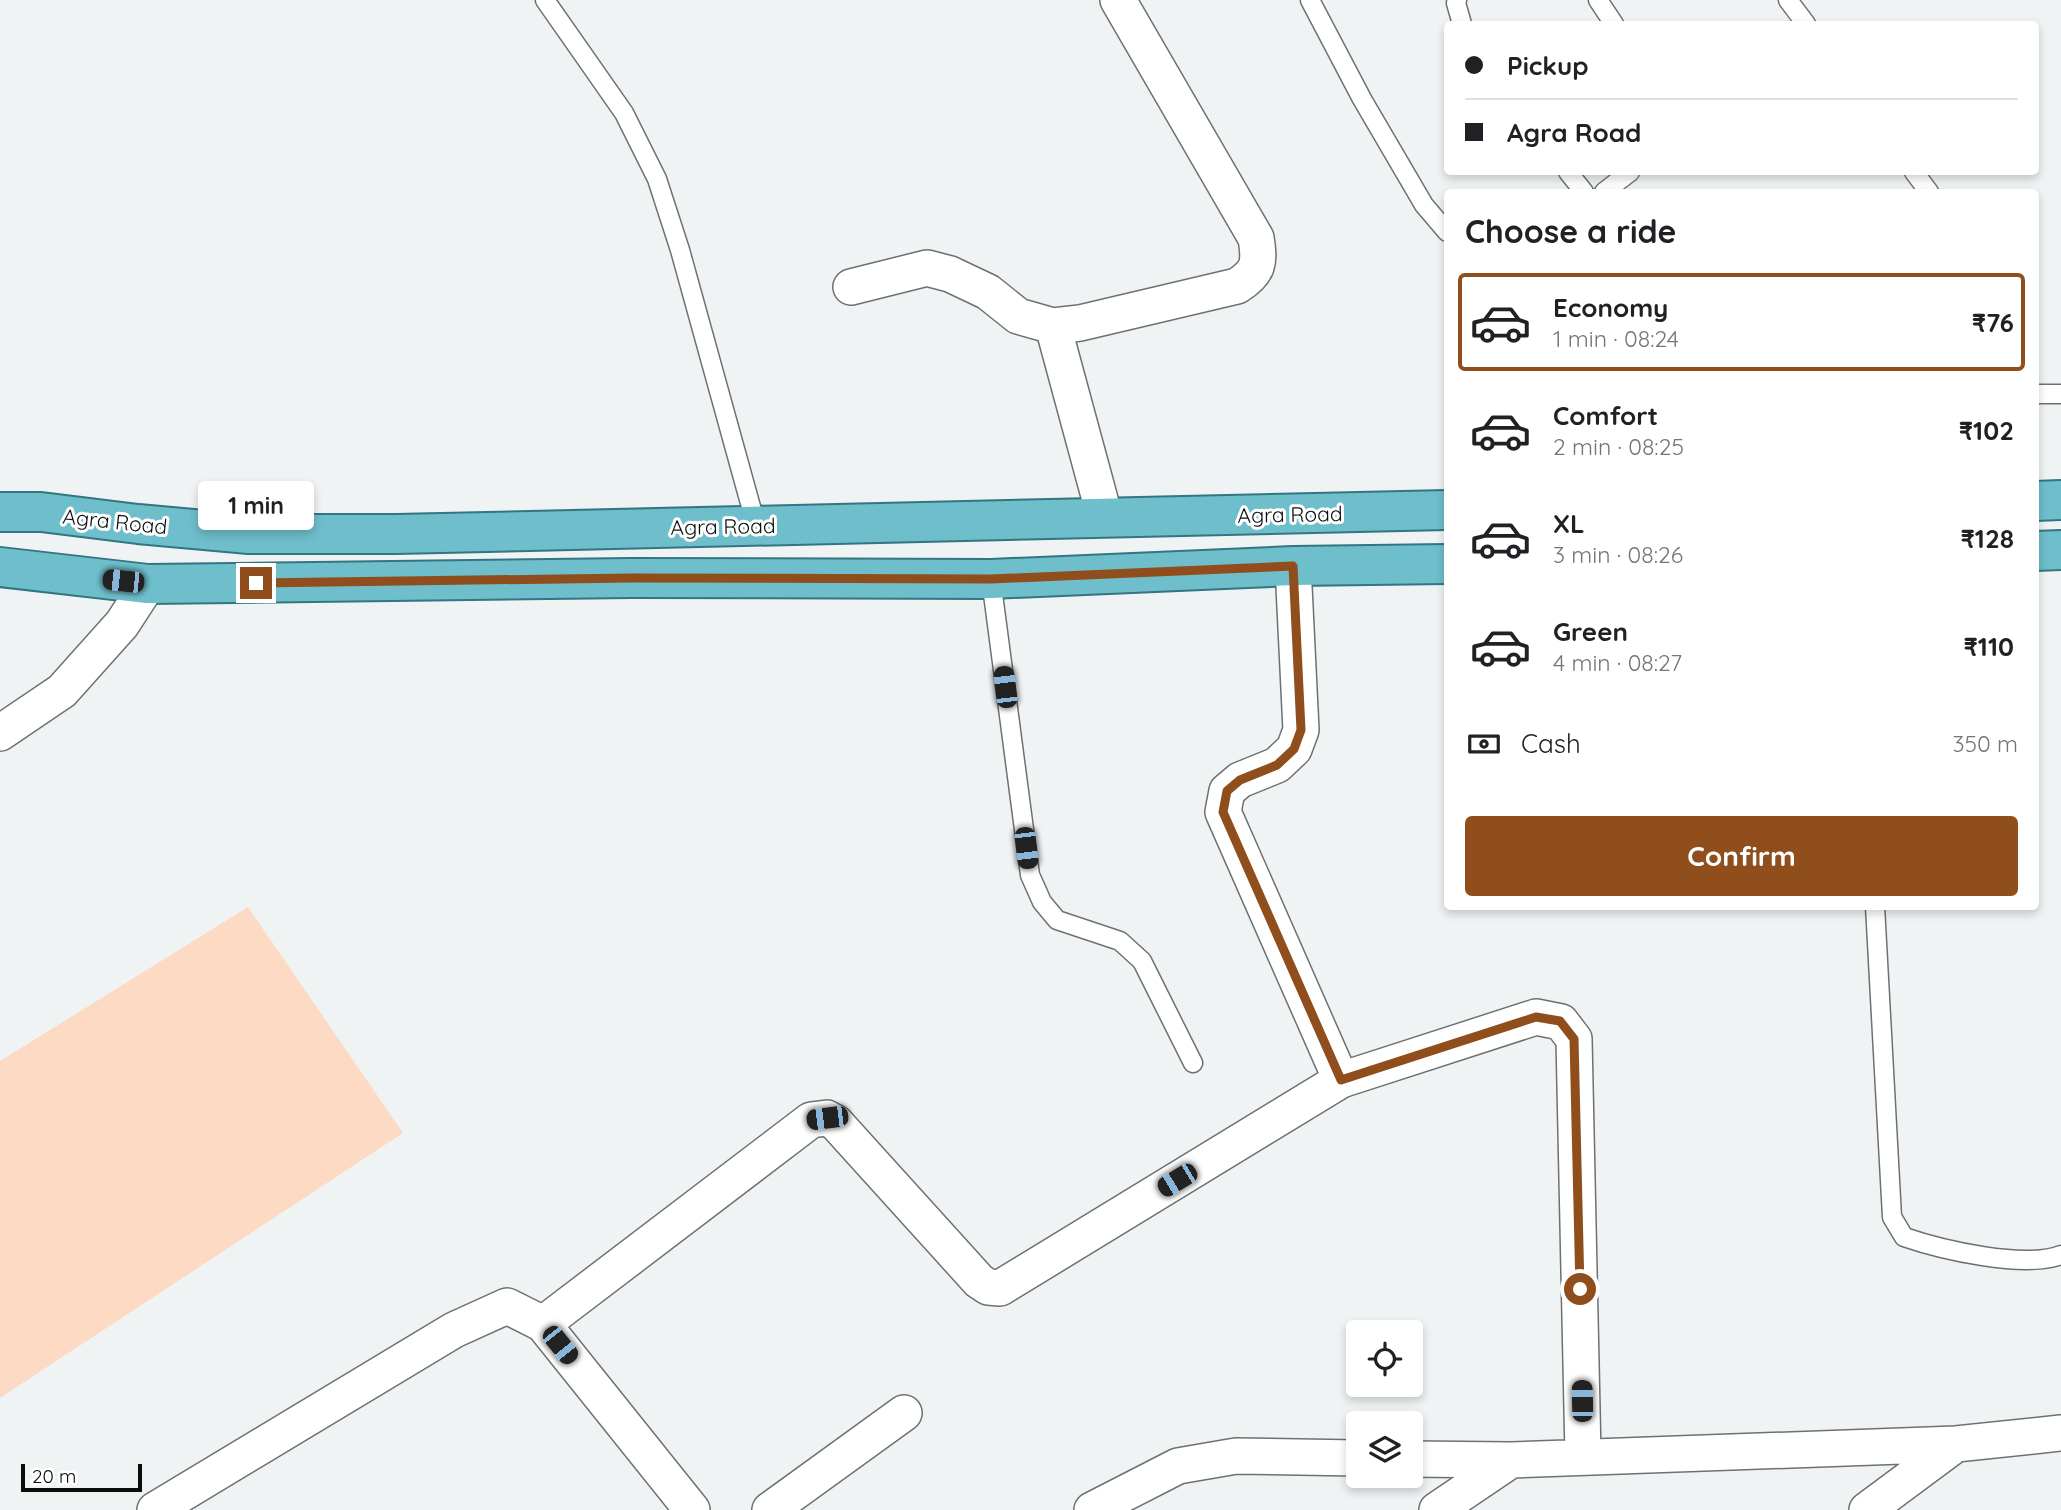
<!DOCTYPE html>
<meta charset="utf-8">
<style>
:root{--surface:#fff;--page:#f2f2f2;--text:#202124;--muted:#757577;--line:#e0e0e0;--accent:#8f4e1b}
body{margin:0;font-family:Quicksand,sans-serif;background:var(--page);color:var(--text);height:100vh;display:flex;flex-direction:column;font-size:26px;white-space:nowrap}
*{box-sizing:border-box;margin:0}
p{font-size:23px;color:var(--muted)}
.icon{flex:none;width:38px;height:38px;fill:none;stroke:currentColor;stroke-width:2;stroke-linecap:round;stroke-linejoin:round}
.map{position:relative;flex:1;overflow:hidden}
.panel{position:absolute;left:1444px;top:189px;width:595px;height:721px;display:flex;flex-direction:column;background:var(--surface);border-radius:7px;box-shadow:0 4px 10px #0003}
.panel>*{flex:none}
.banner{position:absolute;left:1444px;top:21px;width:595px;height:154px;border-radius:7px;box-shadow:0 4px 10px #0003;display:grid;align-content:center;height:154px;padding:0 21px;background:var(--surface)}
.tools{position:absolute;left:1346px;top:1320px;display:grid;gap:14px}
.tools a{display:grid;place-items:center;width:77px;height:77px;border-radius:7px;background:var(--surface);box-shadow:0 4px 10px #0003;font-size:35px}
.scale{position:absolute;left:21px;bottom:18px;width:121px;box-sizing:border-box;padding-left:7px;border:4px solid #0b0d0d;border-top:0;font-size:19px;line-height:24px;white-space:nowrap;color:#0b0d0d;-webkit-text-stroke:5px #fff;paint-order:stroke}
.end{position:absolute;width:32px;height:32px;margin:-16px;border:9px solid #8f4e1b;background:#fff;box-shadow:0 0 0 4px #fff}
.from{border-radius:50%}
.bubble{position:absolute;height:49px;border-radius:7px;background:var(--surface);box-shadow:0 4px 10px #0003;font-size:23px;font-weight:700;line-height:49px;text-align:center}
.car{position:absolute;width:21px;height:42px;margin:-21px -10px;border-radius:9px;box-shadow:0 0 5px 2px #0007;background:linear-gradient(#222 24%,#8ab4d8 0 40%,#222 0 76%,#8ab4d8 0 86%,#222 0)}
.banner b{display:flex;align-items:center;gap:24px;height:66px;font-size:26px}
.banner b+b{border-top:2px solid var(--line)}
.banner i{width:18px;height:18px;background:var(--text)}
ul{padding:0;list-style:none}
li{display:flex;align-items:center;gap:21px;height:98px;margin:0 14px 10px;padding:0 7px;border:4px solid transparent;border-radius:7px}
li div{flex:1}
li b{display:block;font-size:26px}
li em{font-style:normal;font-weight:700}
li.selected{border-color:var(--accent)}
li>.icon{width:63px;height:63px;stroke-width:1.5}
h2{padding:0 21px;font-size:32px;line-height:84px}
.pay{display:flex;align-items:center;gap:18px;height:77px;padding:0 21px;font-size:26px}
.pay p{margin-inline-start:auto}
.primary-button{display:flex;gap:14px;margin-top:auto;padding:14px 21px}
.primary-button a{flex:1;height:80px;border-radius:7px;background:var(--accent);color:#fff;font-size:28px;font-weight:700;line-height:80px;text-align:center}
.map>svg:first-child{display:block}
.green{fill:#fddac4}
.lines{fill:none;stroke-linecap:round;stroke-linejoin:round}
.service-casing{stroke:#6e7172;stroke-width:21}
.minor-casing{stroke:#6e7172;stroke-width:38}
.trunk-casing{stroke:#337581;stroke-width:42}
.service{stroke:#fff;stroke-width:18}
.minor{stroke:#fff;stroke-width:35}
.trunk{stroke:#6ebecc;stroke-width:38}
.route{stroke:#8f4e1b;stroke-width:9}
.labels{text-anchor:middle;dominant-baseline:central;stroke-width:6;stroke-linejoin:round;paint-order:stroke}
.street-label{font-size:21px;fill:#0b0d0d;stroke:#fff}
</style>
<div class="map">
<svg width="2061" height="1510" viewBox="0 0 2061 1510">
<rect width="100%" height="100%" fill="#f0f3f4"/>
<path class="green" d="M 248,907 L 403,1133 L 0,1398 L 0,1061 Z"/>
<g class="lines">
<defs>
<path id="service" d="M 545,0 L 624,113 L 657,179 L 680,250 L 756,525
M 1310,0 L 1362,99 L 1424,205 L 1447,232
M 1457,0 L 1456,3 L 1462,24
M 1598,0 L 1614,24
M 1788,0 L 1806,24
M 1568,172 L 1584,192
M 1914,172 L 1929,192
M 1604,192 L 1630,172
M 2035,394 L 2061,394
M 991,579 L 1030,875 L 1042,902 L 1057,920 L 1120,941 L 1142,961 L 1193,1063
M 1875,906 L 1892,1217 L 1904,1237 C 1942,1250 2024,1269 2061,1255"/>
<path id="minor" d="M 851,287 L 927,268 L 950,274 L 988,292 L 1018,316 L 1053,326 L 1080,323 L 1237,286 C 1259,272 1260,263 1256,238 L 1118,0
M 1053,326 L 1105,518
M 0,733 L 62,691 L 122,624 L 148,584
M 1341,1080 L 1536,1017 L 1561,1022 L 1574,1039 L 1583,1456
M 543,1324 L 811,1120 L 827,1118 L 836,1123 L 979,1281 L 988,1287 L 1000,1288 L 1341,1080 L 1223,812 L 1227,791 L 1240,780 L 1277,765 L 1294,749 L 1301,730 L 1293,566
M 1410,1459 L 1511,1460 L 1956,1444 L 2061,1433
M 155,1510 L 454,1330 L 507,1306 L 543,1324 L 692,1510
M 770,1510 L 904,1413
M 1092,1510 L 1178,1466 L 1236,1456 L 1358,1458
M 1437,1510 L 1511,1460
M 1867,1510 L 1956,1444"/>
<path id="trunk" d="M 2035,501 L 2061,500
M 0,512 L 41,512 L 138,524 L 249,534 L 396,534 L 1447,510
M 2035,551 L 2061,550
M 0,567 L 148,584 L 631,578 L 991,579 L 1293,566 L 1447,564"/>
</defs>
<use href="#service" class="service-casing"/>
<use href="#minor" class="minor-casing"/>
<use href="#trunk" class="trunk-casing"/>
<use href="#service" class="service"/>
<use href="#minor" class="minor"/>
<use href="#trunk" class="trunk"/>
</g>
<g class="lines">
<path class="route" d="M 256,583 L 631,578 L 991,579 L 1293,566 L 1301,730 L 1294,749 L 1277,765 L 1240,780 L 1227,791 L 1223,812 L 1341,1080 L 1536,1017 L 1560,1021 L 1574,1039 L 1580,1289"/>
</g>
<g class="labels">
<g class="street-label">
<text transform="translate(1290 514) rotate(-1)">Agra Road</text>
<text transform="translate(115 521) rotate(6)">Agra Road</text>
<text transform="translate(723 526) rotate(-1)">Agra Road</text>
</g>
</g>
</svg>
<div class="tools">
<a><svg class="icon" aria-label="locate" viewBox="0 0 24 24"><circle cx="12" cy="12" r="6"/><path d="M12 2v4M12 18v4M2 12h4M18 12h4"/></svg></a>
<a><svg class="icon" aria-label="layers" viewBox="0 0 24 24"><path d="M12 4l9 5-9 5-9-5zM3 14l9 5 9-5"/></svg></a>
</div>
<div class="scale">20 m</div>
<i class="end from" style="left:1580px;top:1289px"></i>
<i class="end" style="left:256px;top:583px"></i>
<div class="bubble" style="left:198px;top:481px;width:116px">1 min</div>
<i class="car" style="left:123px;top:581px;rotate:276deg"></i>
<i class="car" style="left:1005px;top:687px;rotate:353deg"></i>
<i class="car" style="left:1026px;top:848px;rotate:173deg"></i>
<i class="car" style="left:827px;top:1118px;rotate:263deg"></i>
<i class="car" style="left:1177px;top:1180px;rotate:239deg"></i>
<i class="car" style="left:560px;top:1345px;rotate:141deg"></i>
<i class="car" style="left:1582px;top:1401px;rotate:359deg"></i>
<div class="banner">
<b><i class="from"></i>Pickup</b>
<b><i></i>Agra Road</b>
</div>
<section class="panel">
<h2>Choose a ride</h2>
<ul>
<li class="selected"><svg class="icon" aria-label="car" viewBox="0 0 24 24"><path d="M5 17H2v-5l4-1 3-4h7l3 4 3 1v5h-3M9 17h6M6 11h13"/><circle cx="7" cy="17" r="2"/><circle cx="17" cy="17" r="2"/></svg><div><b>Economy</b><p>1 min · 08:24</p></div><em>₹76</em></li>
<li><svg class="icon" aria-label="car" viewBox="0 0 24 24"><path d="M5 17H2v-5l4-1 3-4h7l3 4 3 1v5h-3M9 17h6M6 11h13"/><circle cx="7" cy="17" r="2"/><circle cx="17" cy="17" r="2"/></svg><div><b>Comfort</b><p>2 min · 08:25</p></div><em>₹102</em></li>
<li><svg class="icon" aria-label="car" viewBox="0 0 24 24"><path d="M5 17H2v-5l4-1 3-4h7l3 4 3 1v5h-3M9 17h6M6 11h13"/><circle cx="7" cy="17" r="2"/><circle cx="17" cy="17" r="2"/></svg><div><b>XL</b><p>3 min · 08:26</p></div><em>₹128</em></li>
<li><svg class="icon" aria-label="car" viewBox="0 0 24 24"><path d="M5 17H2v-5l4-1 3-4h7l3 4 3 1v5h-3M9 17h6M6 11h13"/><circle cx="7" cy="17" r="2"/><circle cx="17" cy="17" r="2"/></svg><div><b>Green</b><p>4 min · 08:27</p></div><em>₹110</em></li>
</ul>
<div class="pay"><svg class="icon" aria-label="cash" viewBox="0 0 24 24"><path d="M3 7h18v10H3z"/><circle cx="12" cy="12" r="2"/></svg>Cash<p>350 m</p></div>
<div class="primary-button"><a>Confirm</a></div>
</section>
</div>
